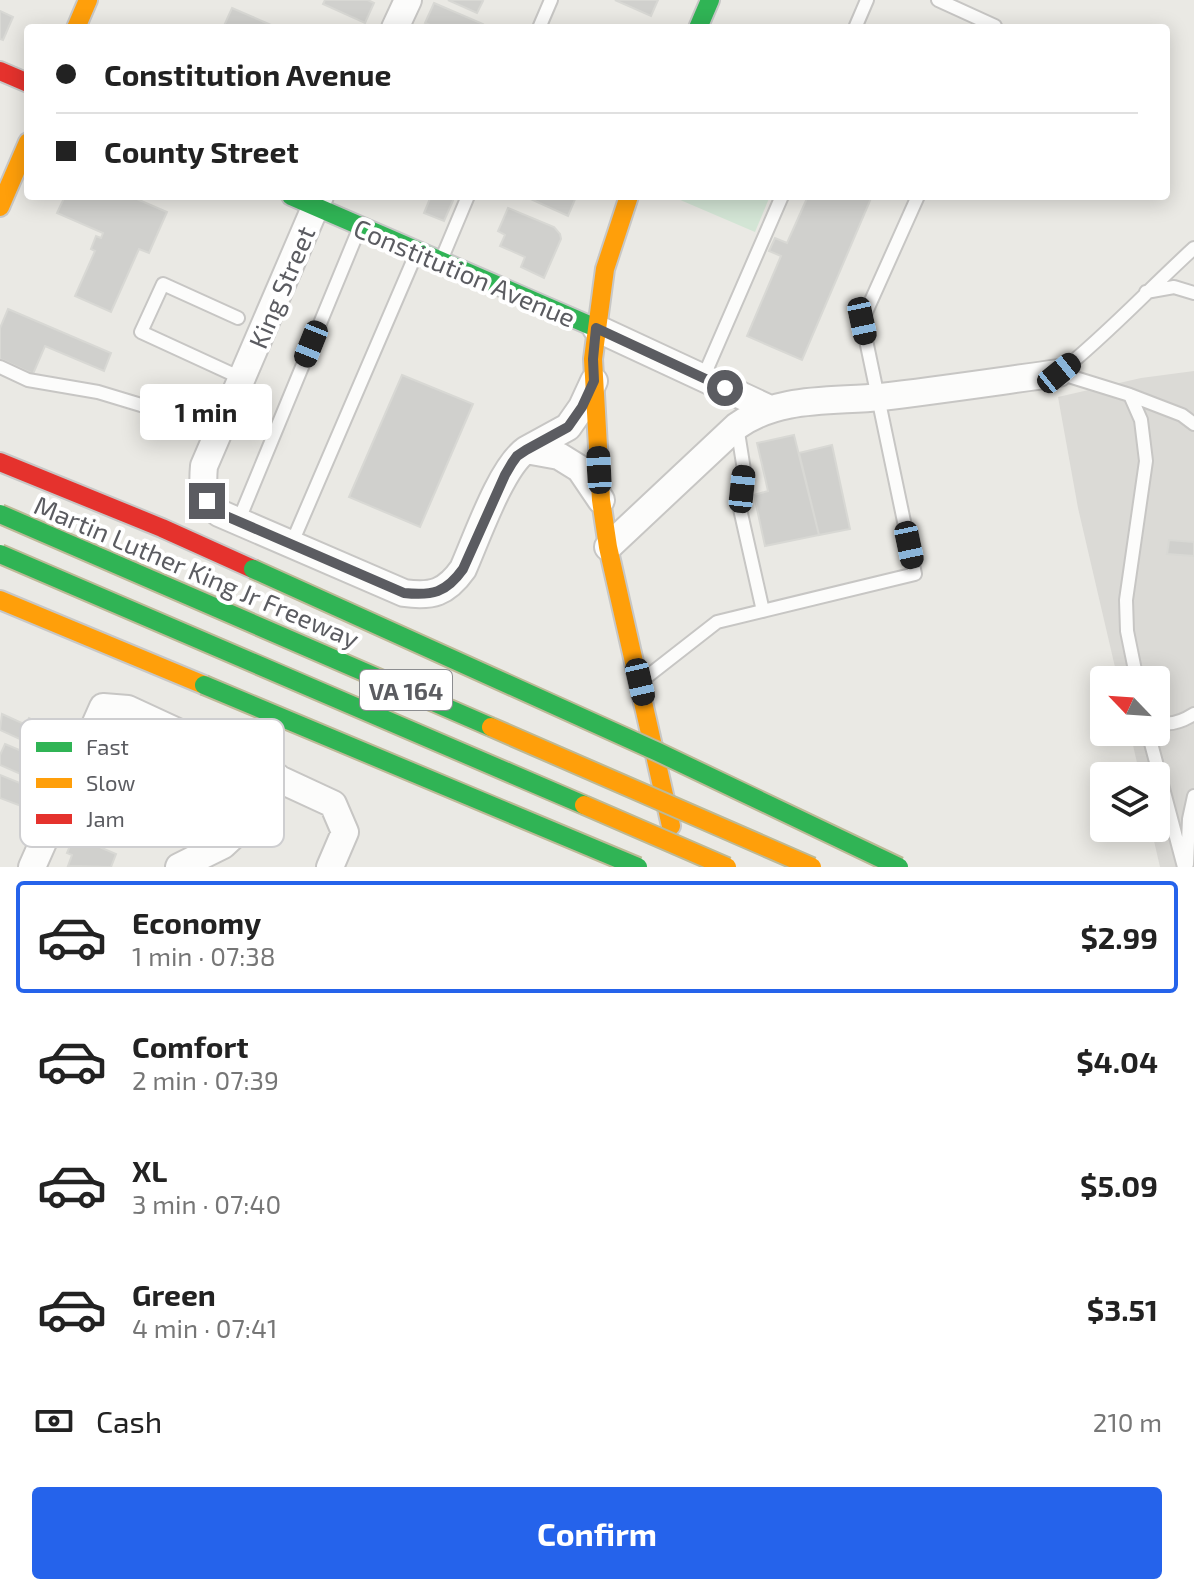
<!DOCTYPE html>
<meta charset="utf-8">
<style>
:root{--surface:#fff;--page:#f6f6f6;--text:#222;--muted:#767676;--line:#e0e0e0;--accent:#2563eb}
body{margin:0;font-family:"Exo 2",sans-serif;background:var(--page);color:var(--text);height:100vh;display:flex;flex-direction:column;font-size:30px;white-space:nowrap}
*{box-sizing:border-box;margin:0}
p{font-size:26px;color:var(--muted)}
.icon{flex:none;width:44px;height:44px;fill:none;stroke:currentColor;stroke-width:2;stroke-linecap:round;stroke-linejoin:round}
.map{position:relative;height:867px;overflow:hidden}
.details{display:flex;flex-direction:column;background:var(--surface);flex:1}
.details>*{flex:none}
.hud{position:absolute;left:24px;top:24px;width:1146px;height:176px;border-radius:8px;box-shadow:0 4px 20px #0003;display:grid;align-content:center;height:176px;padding:0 32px;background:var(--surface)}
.needle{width:52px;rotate:295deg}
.tools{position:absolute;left:1090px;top:666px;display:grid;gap:16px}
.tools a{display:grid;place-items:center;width:80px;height:80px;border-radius:8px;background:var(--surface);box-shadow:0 4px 20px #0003;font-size:40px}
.end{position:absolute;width:36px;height:36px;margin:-18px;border:10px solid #5b5c61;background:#fff;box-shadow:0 0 0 4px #fff}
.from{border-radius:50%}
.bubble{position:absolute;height:56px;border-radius:8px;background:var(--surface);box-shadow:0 4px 20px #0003;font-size:26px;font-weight:700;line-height:56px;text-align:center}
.car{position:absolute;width:24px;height:48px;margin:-24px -12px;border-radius:10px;box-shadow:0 0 6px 2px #0007;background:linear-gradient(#222 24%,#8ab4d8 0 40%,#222 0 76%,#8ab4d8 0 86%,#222 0)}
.hud b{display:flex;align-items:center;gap:28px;height:76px;font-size:30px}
.hud b+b{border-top:2px solid var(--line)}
.hud i{width:20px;height:20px;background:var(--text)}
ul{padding:14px 0 0;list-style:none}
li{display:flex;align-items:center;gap:24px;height:112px;margin:0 16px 12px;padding:0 16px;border:4px solid transparent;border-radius:8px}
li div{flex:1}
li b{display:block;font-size:30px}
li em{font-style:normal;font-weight:700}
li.current{border-color:var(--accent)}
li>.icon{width:72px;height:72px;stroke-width:1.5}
.pay{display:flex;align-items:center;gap:20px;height:88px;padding:0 32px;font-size:30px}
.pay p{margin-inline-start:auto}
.cta{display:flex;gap:16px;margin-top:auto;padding:16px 32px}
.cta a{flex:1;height:92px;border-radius:8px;background:var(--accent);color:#fff;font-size:32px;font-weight:700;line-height:92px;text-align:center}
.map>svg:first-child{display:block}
.industrial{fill:#dbdad6}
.green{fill:#d3e5d5}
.building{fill:#d0d0cd;stroke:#d8d8d4;stroke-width:2}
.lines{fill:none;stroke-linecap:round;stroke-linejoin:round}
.lane-casing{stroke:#c7c6c4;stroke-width:16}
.street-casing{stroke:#c7c6c4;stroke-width:30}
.fast-casing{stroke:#c7c7c6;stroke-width:22}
.slow-casing{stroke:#c7c7c6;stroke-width:22}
.jam-casing{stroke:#c7c7c6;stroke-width:22}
.lane{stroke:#fcfcfb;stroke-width:12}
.street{stroke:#fcfcfb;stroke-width:26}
.fast{stroke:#30b455;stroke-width:18}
.slow{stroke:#ff9f0a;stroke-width:18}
.jam{stroke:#e5322d;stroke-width:18}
.fast-bridge-casing{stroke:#bdb996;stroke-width:22;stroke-linecap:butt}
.slow-bridge-casing{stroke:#bdb996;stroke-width:22;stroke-linecap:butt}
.fast-bridge{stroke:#30b455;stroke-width:18}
.slow-bridge{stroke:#ff9f0a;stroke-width:18}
.route{stroke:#5b5c61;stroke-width:10}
.labels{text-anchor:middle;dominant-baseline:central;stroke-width:8;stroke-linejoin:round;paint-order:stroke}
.shield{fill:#fff;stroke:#8c8d90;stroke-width:2}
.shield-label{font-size:24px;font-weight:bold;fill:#5b5c61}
.street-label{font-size:26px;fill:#5b5c61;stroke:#fff}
.key{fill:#fff;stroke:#ceced0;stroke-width:2}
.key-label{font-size:22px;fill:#5b5c61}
</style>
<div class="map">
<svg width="1194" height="867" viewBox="0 0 1194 867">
<rect width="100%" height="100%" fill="#eae9e4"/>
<path class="industrial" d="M 1194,371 L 1194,867 L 1160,867 L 1151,828 L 1156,828 L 1156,776 L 1140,776 L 1130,732 L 1156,732 L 1156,680 L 1118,680 L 1078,508 L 1058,397 L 1141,378 Z"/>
<path class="green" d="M 671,196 L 770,196 L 755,232 Z"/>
<path class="building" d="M 325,0 L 368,0 L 374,3 L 365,23 L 323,4 Z
M 448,0 L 481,0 L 483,1 L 477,13 Z
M 615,0 L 658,0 L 651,16 Z
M 434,3 L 483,24 L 482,28 L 438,28 L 425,23 Z
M 232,8 L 278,28 L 223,28 Z
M 0,11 L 13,17 L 3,40 L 0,39 Z
M 65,196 L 130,196 L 167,212 L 149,253 L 139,249 L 111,312 L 75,296 L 95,251 L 91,249 L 96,236 L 101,238 L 103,233 L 57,213 Z
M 431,196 L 455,196 L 444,221 L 424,213 Z
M 524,196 L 575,196 L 576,197 L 568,216 Z
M 808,196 L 872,196 L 802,360 L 747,336 L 781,256 L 769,251 L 775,238 L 787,243 Z
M 508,208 L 554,227 L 560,234 L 561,239 L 544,278 L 521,267 L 525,257 L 500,246 L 505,235 L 498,231 Z
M 8,309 L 111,353 L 104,371 L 45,346 L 33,374 L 0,359 L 0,328 Z
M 402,375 L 473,404 L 420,527 L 349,497 Z
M 794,435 L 819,535 L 765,546 L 754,495 L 768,491 L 757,443 Z
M 832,445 L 850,529 L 819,535 L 799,453 Z
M 1169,540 L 1194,542 L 1194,556 L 1167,554 Z
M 2,714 L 26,725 L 29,718 L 57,731 L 48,752 L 0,730 Z
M 5,744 L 50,763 L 41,783 L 0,765 L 0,755 Z
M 0,775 L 37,790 L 29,809 L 0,798 Z
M 74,836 L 116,854 L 111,867 L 68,866 L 72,855 L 67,853 Z"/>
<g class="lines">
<defs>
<path id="lane" d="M 938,0 L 995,26 L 994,28
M 539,28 L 551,0
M 855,28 L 867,0
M 442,258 L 468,196
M 1146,292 L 1174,287 L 1194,293
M 238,318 L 163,284 L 141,332 L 241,378
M 0,367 L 28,380 L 98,392 L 141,405 L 217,433
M 1059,373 C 1107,335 1149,289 1194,248
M 1059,373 L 1130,395 L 1182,415 L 1194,424
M 703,378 L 782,196
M 1130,395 L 1141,420 L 1146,461 L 1126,600 L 1127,631 L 1137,680
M 737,426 L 744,470 L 740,509 L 763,611
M 238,522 L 359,229
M 291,545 L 416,254
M 644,679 L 717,622 L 915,574 L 862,321 L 918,196
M 1156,721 C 1169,727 1183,721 1194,714
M 1148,732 L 1184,867
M 1187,864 L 1189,819 L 1194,796"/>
<path id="street" d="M 395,28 L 408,0
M 320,196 L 204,466 C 202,488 203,497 219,513 L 404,593 C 432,597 446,593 463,569 C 476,540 501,467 526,450
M 596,328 L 770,409
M 594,381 L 582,407 L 568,427 L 526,450 L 559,456 L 580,469 L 601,500
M 608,547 L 737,426 C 779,396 832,402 881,397 C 940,390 1000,381 1059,373
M 32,867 L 103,707 L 128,709 L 333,804 L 345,832 L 330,867
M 179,867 L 223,845 L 253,817 L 277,777"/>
<path id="fast" d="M 698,28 L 710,0
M 291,196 L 596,328"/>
<path id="slow" d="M 76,28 L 88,0
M 629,196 L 605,269 L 593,359 L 601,500 L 608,547 L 671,826
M 0,207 L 28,142
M 0,600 L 204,685"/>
<path id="jam" d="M 0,71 L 28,83
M 0,462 L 162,528 L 253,569"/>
</defs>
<use href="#lane" class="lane-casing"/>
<use href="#street" class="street-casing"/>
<use href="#fast" class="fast-casing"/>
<use href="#slow" class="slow-casing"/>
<use href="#jam" class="jam-casing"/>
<use href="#lane" class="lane"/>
<use href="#street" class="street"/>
<use href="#fast" class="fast"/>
<use href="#slow" class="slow"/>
<use href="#jam" class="jam"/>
<defs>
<path id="fast-bridge" d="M 0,514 L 491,727
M 0,554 L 584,805
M 253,569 L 658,752 L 899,867
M 204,685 L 638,867"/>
<path id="slow-bridge" d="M 491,727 L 812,867
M 584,805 L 727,867"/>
</defs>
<use href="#fast-bridge" class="fast-bridge-casing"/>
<use href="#slow-bridge" class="slow-bridge-casing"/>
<use href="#fast-bridge" class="fast-bridge"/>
<use href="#slow-bridge" class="slow-bridge"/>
</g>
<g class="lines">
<path class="route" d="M 207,501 L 219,513 L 404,593 C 432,596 446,593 463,569 L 505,475 L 512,463 L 517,456 L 526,450 L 568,427 L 582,407 L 594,381 L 593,359 L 596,328 L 725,388"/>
</g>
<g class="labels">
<rect class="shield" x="360" y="670" width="92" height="40" rx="6"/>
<g class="shield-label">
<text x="406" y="690">VA 164</text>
</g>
<g class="street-label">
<text transform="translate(465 272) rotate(23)">Constitution Avenue</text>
<text transform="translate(281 287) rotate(-67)">King Street</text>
<text transform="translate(197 571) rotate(23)">Martin Luther King Jr Freeway</text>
</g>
</g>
<rect x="20" y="719" width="264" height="128" rx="12" class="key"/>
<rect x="36" y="742" width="36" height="10" fill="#30b455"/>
<rect x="36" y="778" width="36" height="10" fill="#ff9f0a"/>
<rect x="36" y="814" width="36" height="10" fill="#e5322d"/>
<g class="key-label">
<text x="86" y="755">Fast</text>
<text x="86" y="791">Slow</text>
<text x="86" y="827">Jam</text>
</g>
</svg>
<div class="tools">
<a><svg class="needle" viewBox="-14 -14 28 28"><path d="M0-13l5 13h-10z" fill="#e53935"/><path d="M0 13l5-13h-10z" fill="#767676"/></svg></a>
<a><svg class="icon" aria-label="layers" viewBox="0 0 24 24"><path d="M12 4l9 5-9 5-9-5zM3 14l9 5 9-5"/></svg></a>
</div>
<i class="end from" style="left:725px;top:388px"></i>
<i class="end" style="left:207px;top:501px"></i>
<div class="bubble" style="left:140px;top:384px;width:132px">1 min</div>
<i class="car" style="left:862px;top:321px;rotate:168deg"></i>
<i class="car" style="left:311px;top:344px;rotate:202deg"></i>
<i class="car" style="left:1059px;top:373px;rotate:51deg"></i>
<i class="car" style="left:599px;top:470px;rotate:357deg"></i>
<i class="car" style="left:742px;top:489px;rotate:6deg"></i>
<i class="car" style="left:909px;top:545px;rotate:168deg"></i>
<i class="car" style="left:640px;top:682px;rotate:167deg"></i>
<div class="hud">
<b><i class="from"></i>Constitution Avenue</b>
<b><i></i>County Street</b>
</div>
</div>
<section class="details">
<ul>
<li class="current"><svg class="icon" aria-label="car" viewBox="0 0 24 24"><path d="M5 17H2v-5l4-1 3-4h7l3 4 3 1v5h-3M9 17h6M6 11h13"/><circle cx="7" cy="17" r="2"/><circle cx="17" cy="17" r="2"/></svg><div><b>Economy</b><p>1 min · 07:38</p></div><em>$2.99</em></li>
<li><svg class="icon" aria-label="car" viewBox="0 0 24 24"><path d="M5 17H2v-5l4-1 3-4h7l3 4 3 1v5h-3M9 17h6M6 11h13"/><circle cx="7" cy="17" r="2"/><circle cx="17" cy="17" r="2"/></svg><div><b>Comfort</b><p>2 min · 07:39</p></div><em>$4.04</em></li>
<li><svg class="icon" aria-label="car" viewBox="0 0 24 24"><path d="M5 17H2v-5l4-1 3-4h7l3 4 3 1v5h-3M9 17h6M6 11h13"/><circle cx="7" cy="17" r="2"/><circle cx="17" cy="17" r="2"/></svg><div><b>XL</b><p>3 min · 07:40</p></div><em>$5.09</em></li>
<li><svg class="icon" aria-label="car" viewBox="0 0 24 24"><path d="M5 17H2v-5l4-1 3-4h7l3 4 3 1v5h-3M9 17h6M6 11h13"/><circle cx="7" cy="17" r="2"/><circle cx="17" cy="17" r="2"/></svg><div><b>Green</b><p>4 min · 07:41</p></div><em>$3.51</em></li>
</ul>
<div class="pay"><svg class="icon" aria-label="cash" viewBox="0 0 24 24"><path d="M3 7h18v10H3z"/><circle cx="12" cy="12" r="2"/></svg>Cash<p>210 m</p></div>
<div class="cta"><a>Confirm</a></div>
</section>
